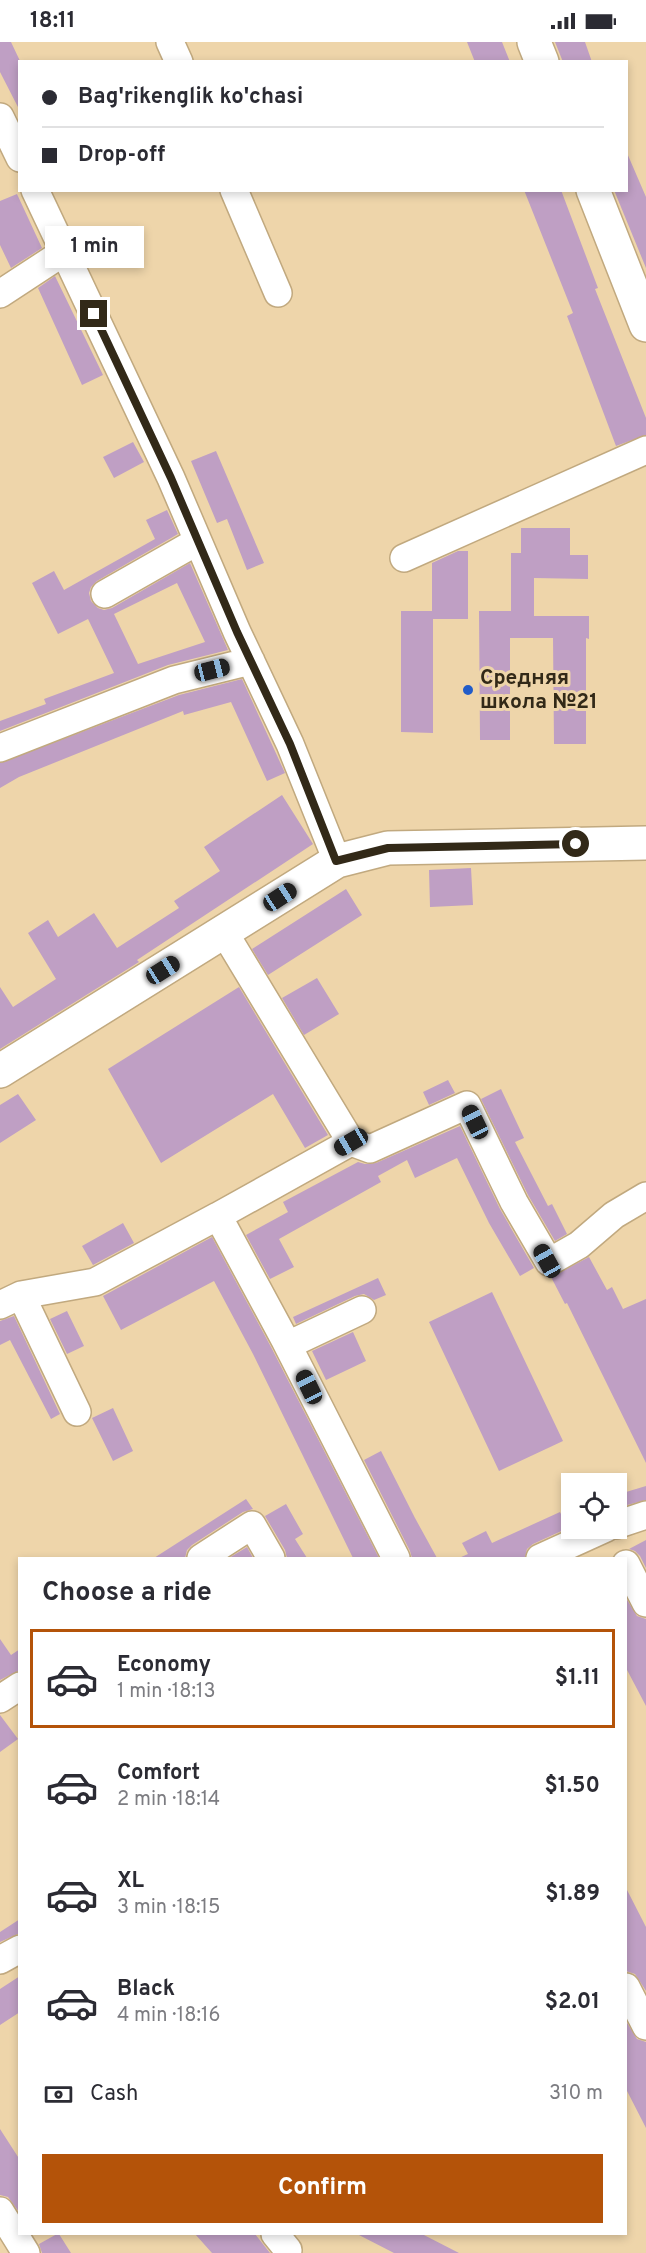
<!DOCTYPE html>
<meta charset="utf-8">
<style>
:root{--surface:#fff;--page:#f7f7f7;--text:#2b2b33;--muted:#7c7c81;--line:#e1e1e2;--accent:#b45309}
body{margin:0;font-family:Overpass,sans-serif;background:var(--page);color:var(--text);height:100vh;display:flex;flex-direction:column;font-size:22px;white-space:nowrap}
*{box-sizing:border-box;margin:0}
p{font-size:20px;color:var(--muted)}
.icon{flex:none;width:33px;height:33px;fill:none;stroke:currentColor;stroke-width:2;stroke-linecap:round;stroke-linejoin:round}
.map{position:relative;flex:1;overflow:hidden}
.drawer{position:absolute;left:18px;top:1515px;width:609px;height:678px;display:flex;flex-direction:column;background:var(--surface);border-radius:0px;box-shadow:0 3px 9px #0003}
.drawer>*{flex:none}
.top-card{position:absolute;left:18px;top:18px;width:610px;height:132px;border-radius:0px;box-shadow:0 3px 9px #0003;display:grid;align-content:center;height:132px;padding:0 24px;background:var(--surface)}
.controls{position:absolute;left:561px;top:1431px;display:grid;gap:12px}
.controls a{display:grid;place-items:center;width:66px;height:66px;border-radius:0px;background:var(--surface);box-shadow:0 3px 9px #0003;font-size:30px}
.end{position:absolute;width:27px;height:27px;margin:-14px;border:8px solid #322918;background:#fff;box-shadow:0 0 0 3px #fff}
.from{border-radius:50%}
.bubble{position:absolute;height:42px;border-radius:0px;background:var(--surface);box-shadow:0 3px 9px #0003;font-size:20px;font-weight:700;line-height:42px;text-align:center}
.car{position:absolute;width:18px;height:36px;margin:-18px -9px;border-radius:8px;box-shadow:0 0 4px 2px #0007;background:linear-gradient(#222 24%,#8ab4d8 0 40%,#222 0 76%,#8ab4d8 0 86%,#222 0)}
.top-card b{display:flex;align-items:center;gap:21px;height:57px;font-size:22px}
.top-card b+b{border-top:2px solid var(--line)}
.top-card i{width:15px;height:15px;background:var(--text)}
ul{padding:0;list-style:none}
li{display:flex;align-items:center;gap:18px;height:99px;margin:0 12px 9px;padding:0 12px;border:3px solid transparent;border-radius:0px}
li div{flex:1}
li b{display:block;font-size:22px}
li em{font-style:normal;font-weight:700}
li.on{border-color:var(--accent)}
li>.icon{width:54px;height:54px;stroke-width:1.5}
h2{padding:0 24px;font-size:27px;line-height:72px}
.pay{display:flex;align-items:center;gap:15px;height:66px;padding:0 24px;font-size:22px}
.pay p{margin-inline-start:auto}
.cta{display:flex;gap:12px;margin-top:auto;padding:12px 24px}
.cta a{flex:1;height:69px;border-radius:0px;background:var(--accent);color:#fff;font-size:24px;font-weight:700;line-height:69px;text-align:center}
.status{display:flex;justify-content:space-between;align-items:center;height:42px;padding:0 30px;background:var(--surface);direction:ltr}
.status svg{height:16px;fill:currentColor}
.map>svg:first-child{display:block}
.building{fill:#bf9fc4;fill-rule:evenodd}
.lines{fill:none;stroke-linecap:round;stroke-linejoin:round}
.minor-casing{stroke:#c1a97f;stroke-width:30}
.major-casing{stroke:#c1a97f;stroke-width:36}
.minor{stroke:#fff;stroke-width:27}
.major{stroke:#fff;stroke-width:33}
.route{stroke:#322918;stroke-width:8}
.poi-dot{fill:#215cc9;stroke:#eed5aa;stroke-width:2}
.labels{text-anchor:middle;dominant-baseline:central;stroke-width:6;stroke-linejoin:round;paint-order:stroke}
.poi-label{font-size:21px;font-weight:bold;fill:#322918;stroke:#eed5aa;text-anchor:start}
</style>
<div class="status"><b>18:11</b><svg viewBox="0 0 49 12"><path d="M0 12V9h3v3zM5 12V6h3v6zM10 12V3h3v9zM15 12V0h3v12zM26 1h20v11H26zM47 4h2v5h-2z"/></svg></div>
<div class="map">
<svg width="646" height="2211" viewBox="0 0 646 2211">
<rect width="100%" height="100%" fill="#eed5aa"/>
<path class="building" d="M 0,0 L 11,0 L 20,19 L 20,69 L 0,30 Z
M 467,0 L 502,0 L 510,20 L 475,20 Z
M 555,0 L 585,0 L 592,20 L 563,20 Z
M 627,111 L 646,155 L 646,226 L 614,148 L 627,148 Z
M 524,148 L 561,148 L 598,246 L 595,247 L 646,376 L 646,393 L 616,404 L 567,274 L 573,271 Z
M 17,152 L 42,206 L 11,226 L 0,203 L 0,159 Z
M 55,234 L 103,333 L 82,343 L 38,246 Z
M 133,400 L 144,420 L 114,436 L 103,415 Z
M 216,409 L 264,521 L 247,528 L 227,477 L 217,481 L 191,419 Z
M 167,468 L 178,492 L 97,539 L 91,545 L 89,551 L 91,559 L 98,566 L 104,568 L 112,566 L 190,521 L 228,608 L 168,623 L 0,689 L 0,679 L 46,662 L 44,657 L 114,631 L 88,577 L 58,592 L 32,541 L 54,529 L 64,548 L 155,497 L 146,478 ZM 177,541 L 205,600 L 138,622 L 114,572 Z
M 521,486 L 570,486 L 570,513 L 588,513 L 588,537 L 534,536 L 534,574 L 589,574 L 589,597 L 586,596 L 586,702 L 554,702 L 553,596 L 510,596 L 510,698 L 480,698 L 479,569 L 511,569 L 511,511 L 521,511 Z
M 458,509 L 468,509 L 468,577 L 433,577 L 433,691 L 401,690 L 401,569 L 432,569 L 432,521 Z
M 242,637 L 285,731 L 267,739 L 231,660 L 184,673 L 183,669 L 19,735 L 0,746 L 0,721 L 179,653 Z
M 282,753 L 313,802 L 137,918 L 139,920 L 0,1007 L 0,945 L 13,965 L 56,937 L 28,891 L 48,878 L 58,895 L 94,871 L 117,906 L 179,866 L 174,859 L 220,829 L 204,805 Z
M 471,826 L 473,863 L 430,865 L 429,828 Z
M 346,847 L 362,873 L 268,933 L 252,907 Z
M 317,936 L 339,972 L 304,993 L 282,956 Z
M 239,945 L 328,1093 L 305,1106 L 273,1052 L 161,1121 L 108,1027 Z
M 448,1038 L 455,1051 L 429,1063 L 423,1050 Z
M 501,1047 L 524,1096 L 515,1100 L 548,1164 L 552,1162 L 567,1192 L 555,1199 L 528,1153 L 481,1057 Z
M 18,1052 L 36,1078 L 0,1101 L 0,1063 Z
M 460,1084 L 500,1167 L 534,1226 L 520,1234 L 489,1181 L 457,1116 L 415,1136 L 407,1118 L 378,1134 L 381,1140 L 279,1197 L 294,1225 L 270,1237 L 246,1193 L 288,1170 L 283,1160 L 358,1120 L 365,1122 L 376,1121 Z
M 123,1181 L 134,1201 L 93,1223 L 82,1204 Z
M 212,1195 L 271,1305 L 379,1516 L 353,1516 L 253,1312 L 214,1239 L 121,1288 L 103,1254 Z
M 589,1215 L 607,1248 L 612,1245 L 623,1267 L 646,1257 L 646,1421 L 567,1261 L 565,1262 L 551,1235 Z
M 378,1236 L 386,1253 L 374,1258 L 364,1252 L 355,1254 L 296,1282 L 293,1275 Z
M 492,1250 L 563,1399 L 499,1429 L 429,1280 Z
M 67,1269 L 84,1304 L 67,1312 L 50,1277 Z
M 14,1274 L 60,1372 L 51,1377 L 10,1298 L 0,1303 L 0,1279 Z
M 353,1290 L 366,1319 L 326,1338 L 312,1309 Z
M 113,1366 L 133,1409 L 113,1419 L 92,1376 Z
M 381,1409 L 415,1476 L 437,1516 L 412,1516 L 410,1509 L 364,1418 Z
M 646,1444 L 646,1458 L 616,1466 L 616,1453 Z
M 246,1457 L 253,1467 L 243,1470 L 192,1503 L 187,1508 L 185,1516 L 154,1516 Z
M 286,1462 L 303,1492 L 295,1497 L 307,1516 L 287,1516 L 285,1508 L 265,1474 Z
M 560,1470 L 568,1486 L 533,1502 L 527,1507 L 525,1516 L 459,1516 L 468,1512 L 462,1501 L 486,1489 L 492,1501 Z
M 646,1498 L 646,1526 L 640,1514 L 635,1509 L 629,1507 Z
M 247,1505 L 253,1516 L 229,1516 Z
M 626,1556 L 637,1574 L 646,1577 L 646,1664 L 626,1626 Z
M 0,1597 L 11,1613 L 20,1607 L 20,1628 L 0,1638 Z
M 0,1673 L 18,1697 L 0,1710 Z
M 626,1846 L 646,1885 L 646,1949 L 635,1932 L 626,1929 Z
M 20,1877 L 20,1891 L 0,1900 L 0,1890 Z
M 20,1934 L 20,1970 L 0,1983 L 0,1947 Z
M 626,1979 L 637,1997 L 646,2000 L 646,2086 L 626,2047 Z
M 0,2087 L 20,2118 L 19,2170 L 8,2155 L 0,2153 Z
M 57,2192 L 59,2192 L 71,2211 L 42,2211 L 39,2202 Z
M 195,2192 L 255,2192 L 270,2211 L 212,2211 Z
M 357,2192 L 422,2192 L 459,2211 L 394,2211 Z"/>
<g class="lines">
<defs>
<path id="minor" d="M 170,0 L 179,20
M 0,75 L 20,116
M 35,148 L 171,436 L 237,590 L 290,702 L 337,819
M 234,148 L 278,251
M 0,252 L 64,210
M 404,516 L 646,408
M 105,552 L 198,499
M 0,706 L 174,638 L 251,619
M 351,1100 L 370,1107 L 467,1063 L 514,1160 L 549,1220 L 579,1203 L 614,1173 L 646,1154
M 218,1174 L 351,1100 L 224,890
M 21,1253 L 95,1240 L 218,1174 L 285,1298 L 396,1516
M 0,1263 L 21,1253 L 77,1370
M 288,1303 L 362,1268
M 616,1483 L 646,1473
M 201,1516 L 252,1483 L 271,1516
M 540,1516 L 606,1486
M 626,1522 L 646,1561
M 0,1657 L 20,1644
M 0,1918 L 20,1907
M 626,1945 L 646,1984
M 0,2169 L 26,2211
M 275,2192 L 288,2208"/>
<path id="major" d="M 534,0 L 542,20
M 593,148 L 646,283
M 0,1029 L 337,819 L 388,806 L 646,801"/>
</defs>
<use href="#minor" class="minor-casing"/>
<use href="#major" class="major-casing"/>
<use href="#minor" class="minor"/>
<use href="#major" class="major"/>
</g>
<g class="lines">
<path class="route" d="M 94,272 L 171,436 L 237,590 L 290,702 L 336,819 L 388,806 L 576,802"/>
</g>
<circle class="poi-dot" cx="468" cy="648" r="6"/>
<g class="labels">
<g class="poi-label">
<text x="480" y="636">Средняя<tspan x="480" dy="24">школа №21</tspan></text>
</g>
</g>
</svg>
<div class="controls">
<a><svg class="icon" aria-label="locate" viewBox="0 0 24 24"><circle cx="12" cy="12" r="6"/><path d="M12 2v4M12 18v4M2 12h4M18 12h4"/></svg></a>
</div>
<i class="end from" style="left:576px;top:802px"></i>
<i class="end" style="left:94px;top:272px"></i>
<div class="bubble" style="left:45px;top:184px;width:99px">1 min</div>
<i class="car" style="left:212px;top:628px;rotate:76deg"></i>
<i class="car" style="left:280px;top:855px;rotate:57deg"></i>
<i class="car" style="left:163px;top:928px;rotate:58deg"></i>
<i class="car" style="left:475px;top:1080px;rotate:334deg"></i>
<i class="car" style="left:351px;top:1100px;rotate:240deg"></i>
<i class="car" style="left:547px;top:1219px;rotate:331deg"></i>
<i class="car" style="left:309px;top:1345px;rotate:334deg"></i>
<div class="top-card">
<b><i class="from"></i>Bag'rikenglik ko'chasi</b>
<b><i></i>Drop-off</b>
</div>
<section class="drawer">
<h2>Choose a ride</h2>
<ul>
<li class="on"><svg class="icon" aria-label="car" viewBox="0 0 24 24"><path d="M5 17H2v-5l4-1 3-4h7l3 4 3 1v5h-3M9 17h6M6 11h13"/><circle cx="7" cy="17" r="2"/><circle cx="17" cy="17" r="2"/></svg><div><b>Economy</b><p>1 min · 18:13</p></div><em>$1.11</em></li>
<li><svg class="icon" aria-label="car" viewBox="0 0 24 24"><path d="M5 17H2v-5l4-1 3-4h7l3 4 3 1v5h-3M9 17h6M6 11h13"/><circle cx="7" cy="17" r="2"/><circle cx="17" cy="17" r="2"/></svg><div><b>Comfort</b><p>2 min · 18:14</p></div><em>$1.50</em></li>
<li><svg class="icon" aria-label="car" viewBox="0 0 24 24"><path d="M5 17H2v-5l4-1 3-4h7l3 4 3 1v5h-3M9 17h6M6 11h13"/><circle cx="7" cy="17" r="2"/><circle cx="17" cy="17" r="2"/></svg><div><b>XL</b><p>3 min · 18:15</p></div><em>$1.89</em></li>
<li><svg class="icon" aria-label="car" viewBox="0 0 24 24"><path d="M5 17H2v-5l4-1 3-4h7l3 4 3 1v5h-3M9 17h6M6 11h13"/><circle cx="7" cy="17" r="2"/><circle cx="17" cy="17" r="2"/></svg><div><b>Black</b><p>4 min · 18:16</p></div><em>$2.01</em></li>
</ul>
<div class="pay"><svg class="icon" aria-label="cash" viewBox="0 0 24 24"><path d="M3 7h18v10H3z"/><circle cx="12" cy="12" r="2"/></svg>Cash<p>310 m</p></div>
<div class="cta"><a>Confirm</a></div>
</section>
</div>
